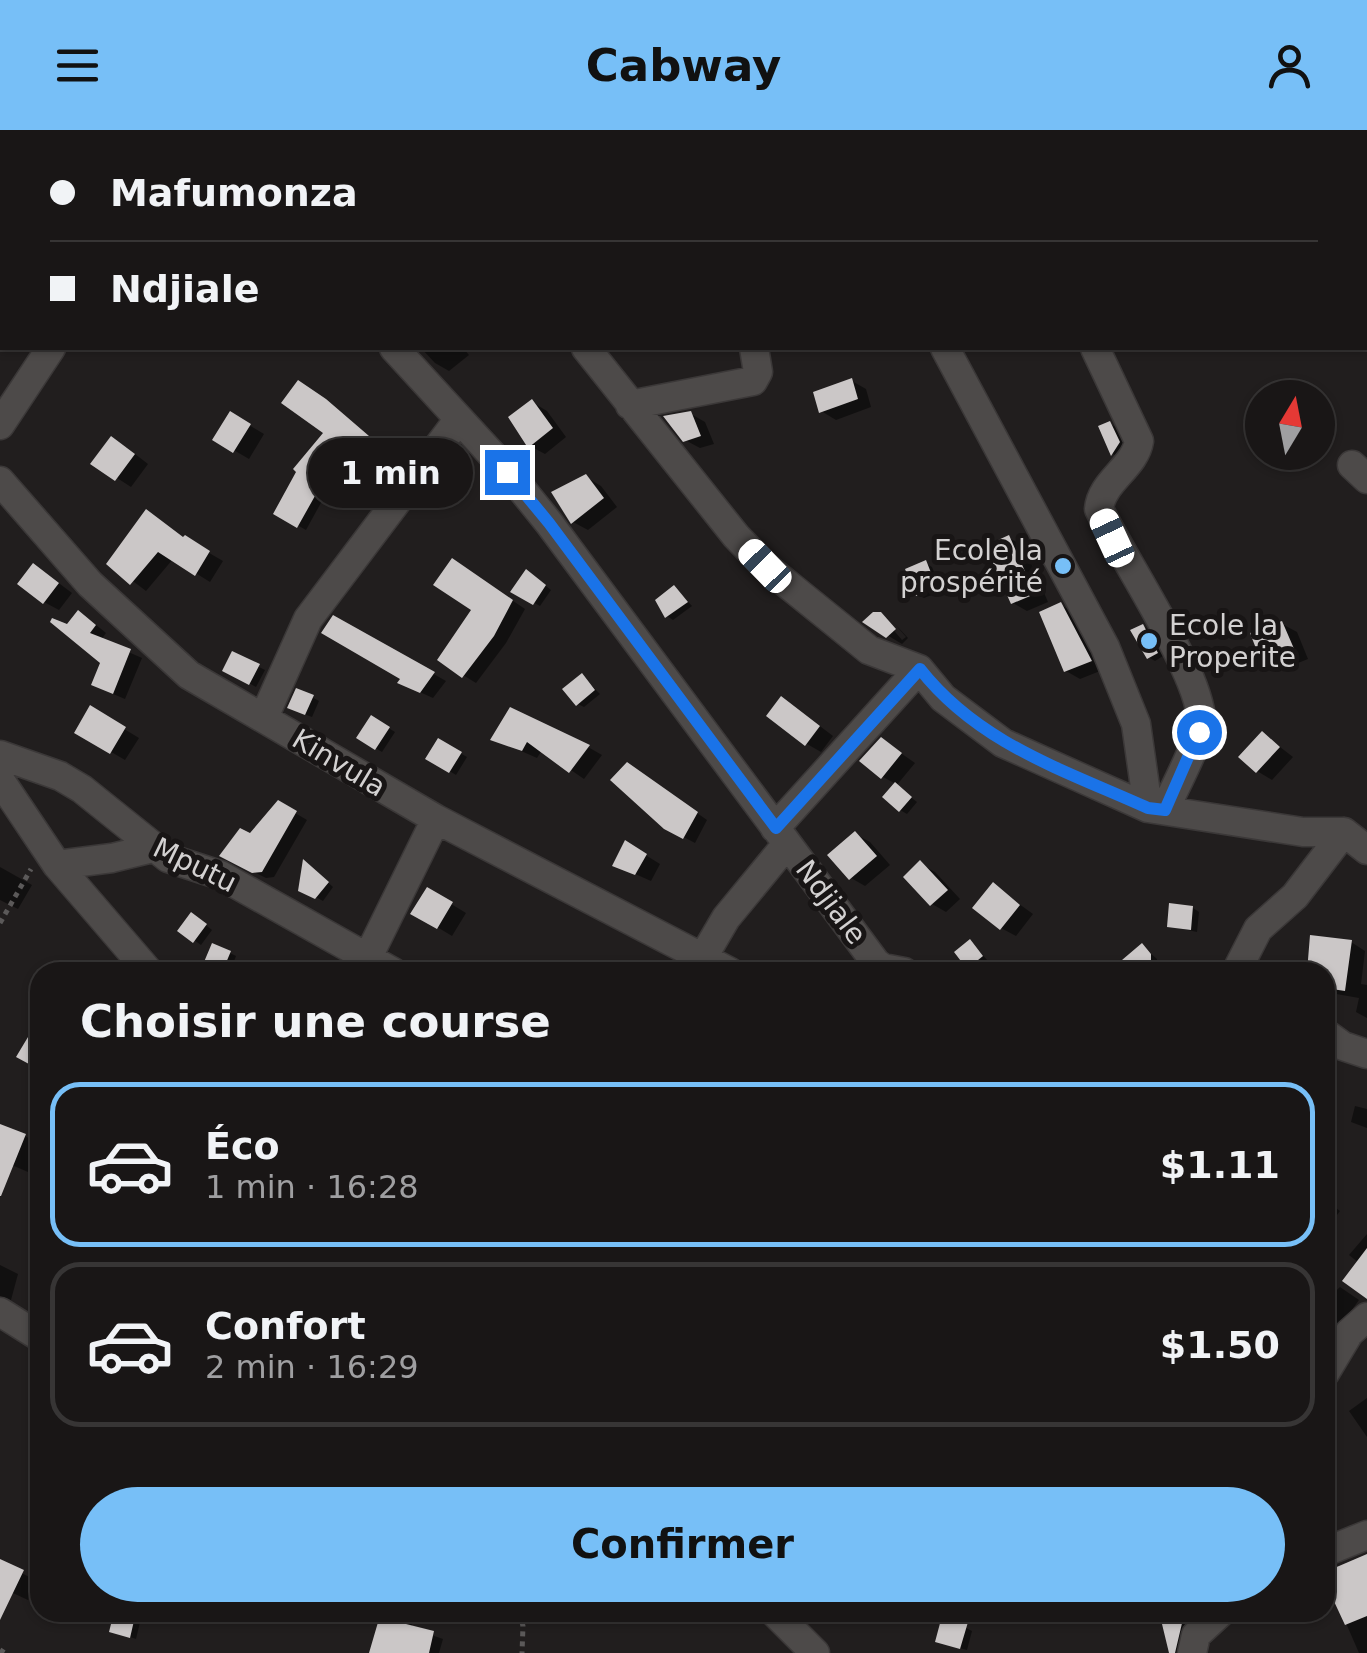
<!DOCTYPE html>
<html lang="fr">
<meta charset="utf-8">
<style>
:root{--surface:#191616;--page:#262323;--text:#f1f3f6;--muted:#9f9fa1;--line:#373535;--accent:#77bff7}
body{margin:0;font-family:"DejaVu Sans",sans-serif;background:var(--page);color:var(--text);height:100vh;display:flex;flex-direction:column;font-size:38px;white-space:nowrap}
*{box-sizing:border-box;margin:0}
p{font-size:32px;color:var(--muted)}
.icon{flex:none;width:55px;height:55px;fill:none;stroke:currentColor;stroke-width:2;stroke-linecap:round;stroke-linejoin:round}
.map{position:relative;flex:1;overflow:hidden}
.details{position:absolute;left:30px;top:832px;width:1305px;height:660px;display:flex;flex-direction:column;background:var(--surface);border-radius:30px;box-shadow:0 2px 8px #0004,0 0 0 2px var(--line)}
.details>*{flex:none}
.hud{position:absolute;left:0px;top:0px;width:1368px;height:220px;box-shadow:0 2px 8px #0004,0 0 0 2px var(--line);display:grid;align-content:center;height:220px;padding:0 50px;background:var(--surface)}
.needle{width:65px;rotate:10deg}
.controls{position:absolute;left:1245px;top:250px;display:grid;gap:20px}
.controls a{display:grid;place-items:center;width:90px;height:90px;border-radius:50%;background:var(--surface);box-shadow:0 2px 8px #0004,0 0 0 2px var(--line);font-size:50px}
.end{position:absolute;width:45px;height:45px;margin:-22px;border:12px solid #1a73e8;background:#fff;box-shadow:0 0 0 5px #fff}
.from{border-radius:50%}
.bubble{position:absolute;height:70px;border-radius:35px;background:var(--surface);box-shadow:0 2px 8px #0004,0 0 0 2px var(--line);font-size:32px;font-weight:600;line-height:70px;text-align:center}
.car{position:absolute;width:30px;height:60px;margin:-30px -15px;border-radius:12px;box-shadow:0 0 8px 2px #0007;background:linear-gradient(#fff 24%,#345 0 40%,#fff 0 76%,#345 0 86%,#fff 0)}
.hud b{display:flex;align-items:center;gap:35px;height:95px;font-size:38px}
.hud b+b{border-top:2px solid var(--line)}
.hud i{width:25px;height:25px;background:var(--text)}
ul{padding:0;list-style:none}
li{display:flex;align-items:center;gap:30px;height:165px;margin:0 20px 15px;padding:0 30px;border:5px solid var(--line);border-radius:30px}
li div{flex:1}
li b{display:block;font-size:38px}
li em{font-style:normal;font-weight:600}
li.current{border-color:var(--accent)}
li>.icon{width:90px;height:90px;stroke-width:1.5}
h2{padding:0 50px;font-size:45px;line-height:120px}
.action{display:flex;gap:20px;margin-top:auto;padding:20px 50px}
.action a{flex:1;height:115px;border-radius:60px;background:var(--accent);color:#111;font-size:40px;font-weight:600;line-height:115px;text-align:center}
header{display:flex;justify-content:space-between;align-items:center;height:130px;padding:0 50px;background:var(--accent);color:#111;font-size:45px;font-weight:600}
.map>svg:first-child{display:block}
.shadow{fill:#0007}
.building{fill:#cbc7c7}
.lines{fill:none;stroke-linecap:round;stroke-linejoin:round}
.minor-casing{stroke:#3b3838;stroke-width:31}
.path{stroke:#5b5959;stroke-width:5;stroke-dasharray:5 5;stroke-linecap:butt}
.minor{stroke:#4d4a49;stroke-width:28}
.route{stroke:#1a73e8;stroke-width:12}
.poi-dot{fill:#77bff7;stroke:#181515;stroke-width:4}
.labels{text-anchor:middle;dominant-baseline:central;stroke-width:10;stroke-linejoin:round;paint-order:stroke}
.poi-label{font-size:28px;fill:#d3d1d1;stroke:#181515;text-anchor:end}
.street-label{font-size:28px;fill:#d3d1d1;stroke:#181515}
</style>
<header><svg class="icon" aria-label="menu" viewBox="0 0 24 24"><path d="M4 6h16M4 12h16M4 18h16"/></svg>Cabway<svg class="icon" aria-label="person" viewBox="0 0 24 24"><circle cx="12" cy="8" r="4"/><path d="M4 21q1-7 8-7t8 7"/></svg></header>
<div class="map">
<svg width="1367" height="1523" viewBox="0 0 1367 1523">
<rect width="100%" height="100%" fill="#211e1e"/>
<path class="shadow" d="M 277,0 L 303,0 L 305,2 L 278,2 Z
M 592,0 L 622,0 L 622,1 L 593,2 Z
M 935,0 L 959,0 L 961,2 L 931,2 Z
M 1365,57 L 1367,59 L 1367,96 L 1365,95 Z
M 0,104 L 2,106 L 1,128 L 0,127 Z
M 421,218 L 463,218 L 469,225 L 449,241 L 435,233 Z
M 852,251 L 866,259 L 871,277 L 836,290 L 821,281 Z
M 532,272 L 547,281 L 566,307 L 545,324 L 530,316 Z
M 334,277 L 375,312 L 333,363 L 328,360 L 306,400 L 276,383 L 326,303 Z
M 231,284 L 264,304 L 249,329 L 215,309 Z
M 691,284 L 705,292 L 714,314 L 700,318 L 685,310 Z
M 1110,294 L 1125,302 L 1127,332 L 1113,324 L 1101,298 Z
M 126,317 L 148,334 L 131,357 L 94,333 Z
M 586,347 L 601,356 L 617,377 L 588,400 L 573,392 Z
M 1009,408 L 1024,416 L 1048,472 L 1027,481 L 1013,473 Z
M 185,409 L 223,431 L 210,452 L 173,429 L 146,461 L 108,432 Z
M 925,433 L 932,437 L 942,461 L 924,468 L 918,465 Z
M 465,438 L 525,479 L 506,513 L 476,553 L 463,545 L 474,480 Z
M 48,445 L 72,463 L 59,480 L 44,472 Z
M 533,446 L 551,460 L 540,476 L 513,461 Z
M 675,458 L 692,476 L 673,490 L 667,486 Z
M 1061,475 L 1076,484 L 1105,539 L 1080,549 L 1066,541 Z
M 880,485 L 888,489 L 884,489 L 902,510 L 906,507 L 893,492 L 908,508 L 902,514 L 887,505 Z
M 334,488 L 446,551 L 433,568 L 413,559 Z
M 90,490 L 106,503 L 101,510 L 142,528 L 125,569 L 106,561 L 103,532 L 68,497 Z
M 1282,494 L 1297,502 L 1308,529 L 1278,541 L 1264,532 Z
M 1143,496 L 1149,500 L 1163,526 L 1155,531 L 1148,527 Z
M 233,524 L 265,540 L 256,557 L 225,540 Z
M 582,546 L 600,564 L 584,577 L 578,574 Z
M 312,567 L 319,571 L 312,587 L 296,581 Z
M 796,578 L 833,606 L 821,622 L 807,614 Z
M 91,579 L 139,608 L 125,630 L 77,602 Z
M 372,588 L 395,602 L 382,622 L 359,608 Z
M 1263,604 L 1293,627 L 1272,650 L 1257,641 Z
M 494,609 L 588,617 L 602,625 L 584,649 L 542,620 L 537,628 Z
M 882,610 L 915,633 L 896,656 L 917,672 L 907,684 L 900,680 L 896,654 L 883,647 Z
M 439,611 L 467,627 L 456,645 L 428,628 Z
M 638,642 L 707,690 L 695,713 L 665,697 Z
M 278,673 L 307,690 L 274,747 L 266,748 L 234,732 Z
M 855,704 L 870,712 L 890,735 L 865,756 L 851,748 Z
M 626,713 L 660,734 L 651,751 L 615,735 Z
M 920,734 L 935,742 L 960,769 L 946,782 L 932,774 Z
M 310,736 L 333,757 L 323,771 L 301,759 Z
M 0,737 L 32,755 L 18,779 L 0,770 Z
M 994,756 L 1033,784 L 1016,806 L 1001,798 Z
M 428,760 L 466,783 L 452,806 L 414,783 Z
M 1193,778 L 1199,782 L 1197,802 L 1169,796 Z
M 198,789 L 212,800 L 201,815 L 180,800 Z
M 1312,808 L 1351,812 L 1365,821 L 1361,854 L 1367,855 L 1367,888 L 1356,882 L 1359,868 L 1325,862 L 1325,842 L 1309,842 Z
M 971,812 L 988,831 L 975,840 L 969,837 Z
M 1142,816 L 1157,829 L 1157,835 L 1149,842 L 1137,842 L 1126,831 Z
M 230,823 L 236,826 L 230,842 L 213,835 Z
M 1355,976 L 1367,979 L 1367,998 L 1351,992 Z
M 0,1000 L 25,1006 L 39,1014 L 28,1042 L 0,1030 Z
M 1325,1046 L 1335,1053 L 1325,1068 Z
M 1325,1070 L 1340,1081 L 1325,1101 Z
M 1367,1104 L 1367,1166 L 1359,1133 L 1349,1125 Z
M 0,1135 L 18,1144 L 11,1170 L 0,1166 Z
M 1340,1157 L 1359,1170 L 1325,1217 L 1325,1171 Z
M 1367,1268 L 1367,1307 L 1349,1281 Z
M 1367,1426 L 1367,1523 L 1359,1523 L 1325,1445 Z
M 0,1432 L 37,1451 L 28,1470 L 0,1457 Z
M 249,1482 L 281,1482 L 278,1491 Z
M 384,1482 L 415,1485 L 411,1498 L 443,1509 L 439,1523 L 372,1523 Z
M 1009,1482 L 1050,1482 L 1046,1494 Z
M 135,1485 L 141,1488 L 136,1509 L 112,1501 Z
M 1183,1491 L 1188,1495 L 1182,1523 L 1172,1523 L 1165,1496 Z
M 966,1498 L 972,1501 L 967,1520 L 944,1514 Z"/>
<path class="building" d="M 852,248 L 858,269 L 819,283 L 813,262 Z
M 298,250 L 326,269 L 369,306 L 324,361 L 320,357 L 297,398 L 273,384 L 296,342 L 293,339 L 323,303 L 281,273 Z
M 532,269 L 553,298 L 528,318 L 508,287 Z
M 230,281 L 251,294 L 233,323 L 212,310 Z
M 691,281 L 701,306 L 683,312 L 663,286 Z
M 1110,291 L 1120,312 L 1111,326 L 1098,296 Z
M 111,306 L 135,324 L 115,351 L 90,334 Z
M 586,344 L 604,368 L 571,394 L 551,362 Z
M 146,379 L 183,407 L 185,405 L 210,421 L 195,446 L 158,422 L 130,455 L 106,434 Z
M 1009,405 L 1035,464 L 1011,474 L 985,416 Z
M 452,428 L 513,470 L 494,506 L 462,548 L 437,530 L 471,480 L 433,455 Z
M 926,430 L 937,458 L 916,466 L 905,439 Z
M 33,433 L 59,453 L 43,474 L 17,454 Z
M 526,439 L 546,455 L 533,475 L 510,462 Z
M 674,455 L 688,472 L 665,488 L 655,470 Z
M 1061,472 L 1092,531 L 1064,542 L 1039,482 Z
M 78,480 L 96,495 L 90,503 L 131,519 L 113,564 L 91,555 L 100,533 L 50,492 L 52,488 L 67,494 Z
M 873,482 L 881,482 L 896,499 L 886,508 L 862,492 Z
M 333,485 L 435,542 L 420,563 L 397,553 L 400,549 L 321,503 Z
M 1282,491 L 1295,521 L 1262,534 L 1250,503 Z
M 1143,494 L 1158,523 L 1147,529 L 1130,500 Z
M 232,521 L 260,534 L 249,555 L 222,541 Z
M 582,543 L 595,560 L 576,576 L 562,559 Z
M 296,558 L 314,565 L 305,585 L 287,578 Z
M 781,566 L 820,596 L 805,616 L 766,586 Z
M 90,575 L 126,597 L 110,624 L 74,603 Z
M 510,577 L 590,615 L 569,643 L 527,612 L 522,621 L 490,610 Z
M 371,585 L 390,597 L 375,620 L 356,608 Z
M 1262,601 L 1280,617 L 1256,643 L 1238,627 Z
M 881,607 L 902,623 L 881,649 L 859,631 Z
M 438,608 L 462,622 L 449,643 L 425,629 Z
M 627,632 L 698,682 L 683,709 L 664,699 L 610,650 Z
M 895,652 L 912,667 L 899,682 L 882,667 Z
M 278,670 L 297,681 L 262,742 L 252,743 L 219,726 L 240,698 L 250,703 Z
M 855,701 L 877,726 L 849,750 L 827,725 Z
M 625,710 L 647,724 L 635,745 L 612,736 Z
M 303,729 L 329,752 L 315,769 L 298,761 Z
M 920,730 L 948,760 L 930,776 L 903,747 Z
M 993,752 L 1020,775 L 1000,800 L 972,778 Z
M 427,757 L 453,772 L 437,799 L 410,784 Z
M 1169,773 L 1193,776 L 1191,800 L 1167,797 Z
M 191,782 L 207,794 L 193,813 L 177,801 Z
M 1310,805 L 1352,810 L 1345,861 L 1325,858 L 1325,842 L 1307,842 Z
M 970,809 L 983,826 L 967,839 L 954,822 Z
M 212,813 L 231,821 L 223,840 L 204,832 Z
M 1142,813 L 1151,824 L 1151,832 L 1140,842 L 1133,842 L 1122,830 Z
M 40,887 L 40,940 L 16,927 Z
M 0,994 L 26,1004 L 1,1066 L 0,1066 Z
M 1367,1118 L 1367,1169 L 1342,1151 Z
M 1367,1424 L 1367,1486 L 1345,1495 L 1325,1452 L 1325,1442 Z
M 0,1429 L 24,1440 L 0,1490 Z
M 114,1482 L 136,1482 L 130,1508 L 109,1502 Z
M 381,1482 L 404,1482 L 402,1493 L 434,1501 L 429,1523 L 369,1523 Z
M 943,1482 L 971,1482 L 960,1519 L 935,1512 Z
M 1183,1489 L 1175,1523 L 1169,1523 L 1162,1494 Z"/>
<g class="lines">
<defs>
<path id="minor" d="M 186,0 L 189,2
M 674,0 L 674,2
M 869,0 L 870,2
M 999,0 L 1000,2
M 1261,0 L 1263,2
M 432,2 L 435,0
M 1365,109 L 1367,111
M 394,218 L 507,341 L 549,393 L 876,833 L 883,838 L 904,842
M 586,218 L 736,406 L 765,436 L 869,520 L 919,539 L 943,568 L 1003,613 L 1148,678 L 1303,702 L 1344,702 L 1367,720
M 945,218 L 1105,517 L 1136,594 L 1148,678
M 1095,218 L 1139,311 C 1135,337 1101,352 1099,379 C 1121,426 1205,550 1201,594 C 1198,614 1174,659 1165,679
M 630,275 L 753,251 L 758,242 L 754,218
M 0,295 L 51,218
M 1352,335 L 1367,349
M 0,351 L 90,454 L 189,545 L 436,689 L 730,842
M 264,587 L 308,489 L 459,289
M 0,625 L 60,646 L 82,659 L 168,728 L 220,745 L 393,842
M 0,650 L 57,735 L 149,842
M 775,698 L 919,539
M 57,735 L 112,728 L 153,718
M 368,827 L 436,689
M 695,841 L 726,788 L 787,714
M 1236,842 L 1258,799 L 1295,766 L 1344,702
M 1325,903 L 1343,916 L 1367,924
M 0,1182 L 40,1207
M 1325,1243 L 1349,1203 L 1367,1187
M 1325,1422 L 1367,1405
M 774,1482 L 815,1523
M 1192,1523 L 1196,1505 L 1221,1482"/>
</defs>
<use href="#minor" class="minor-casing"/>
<path class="path" d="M 0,793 L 31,739
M 519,1482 L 523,1496 L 522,1523
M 0,1520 L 5,1523"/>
<use href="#minor" class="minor"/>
</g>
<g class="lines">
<path class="route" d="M 507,342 L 549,393 L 776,698 L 920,539 C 979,614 1064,640 1148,678 L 1165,680 L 1199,602"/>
</g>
<g class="poi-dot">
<circle cx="1063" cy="436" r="10"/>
<circle cx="1149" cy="511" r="10"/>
</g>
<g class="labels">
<g class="poi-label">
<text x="1043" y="420">Ecole la<tspan x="1043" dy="32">prospérité</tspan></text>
<text x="1169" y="495" text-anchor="start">Ecole la<tspan x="1169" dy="32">Properite</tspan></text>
</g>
<g class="street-label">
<text transform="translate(339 633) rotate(31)">Kinvula</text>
<text transform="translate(195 735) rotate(26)">Mputu</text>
<text transform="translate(831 772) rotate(53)">Ndjiale</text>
</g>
</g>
</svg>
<div class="controls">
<a><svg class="needle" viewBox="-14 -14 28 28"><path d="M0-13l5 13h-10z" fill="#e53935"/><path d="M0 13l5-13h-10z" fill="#9f9fa1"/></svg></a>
</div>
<i class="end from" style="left:1199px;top:602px"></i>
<i class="end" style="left:507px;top:342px"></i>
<div class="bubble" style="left:308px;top:308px;width:165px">1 min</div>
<i class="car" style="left:1112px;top:408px;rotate:335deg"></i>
<i class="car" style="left:765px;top:436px;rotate:316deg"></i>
<div class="hud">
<b><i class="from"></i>Mafumonza</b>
<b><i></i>Ndjiale</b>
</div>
<section class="details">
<h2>Choisir une course</h2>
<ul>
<li class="current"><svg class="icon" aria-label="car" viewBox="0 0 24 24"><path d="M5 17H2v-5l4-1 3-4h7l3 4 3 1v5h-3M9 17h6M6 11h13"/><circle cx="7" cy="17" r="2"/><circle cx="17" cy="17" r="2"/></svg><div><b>Éco</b><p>1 min · 16:28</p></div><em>$1.11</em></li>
<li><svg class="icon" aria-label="car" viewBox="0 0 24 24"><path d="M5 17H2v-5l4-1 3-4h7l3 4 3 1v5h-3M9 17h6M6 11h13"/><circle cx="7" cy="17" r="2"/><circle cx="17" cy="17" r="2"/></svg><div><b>Confort</b><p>2 min · 16:29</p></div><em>$1.50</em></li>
</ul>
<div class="action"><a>Confirmer</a></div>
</section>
</div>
